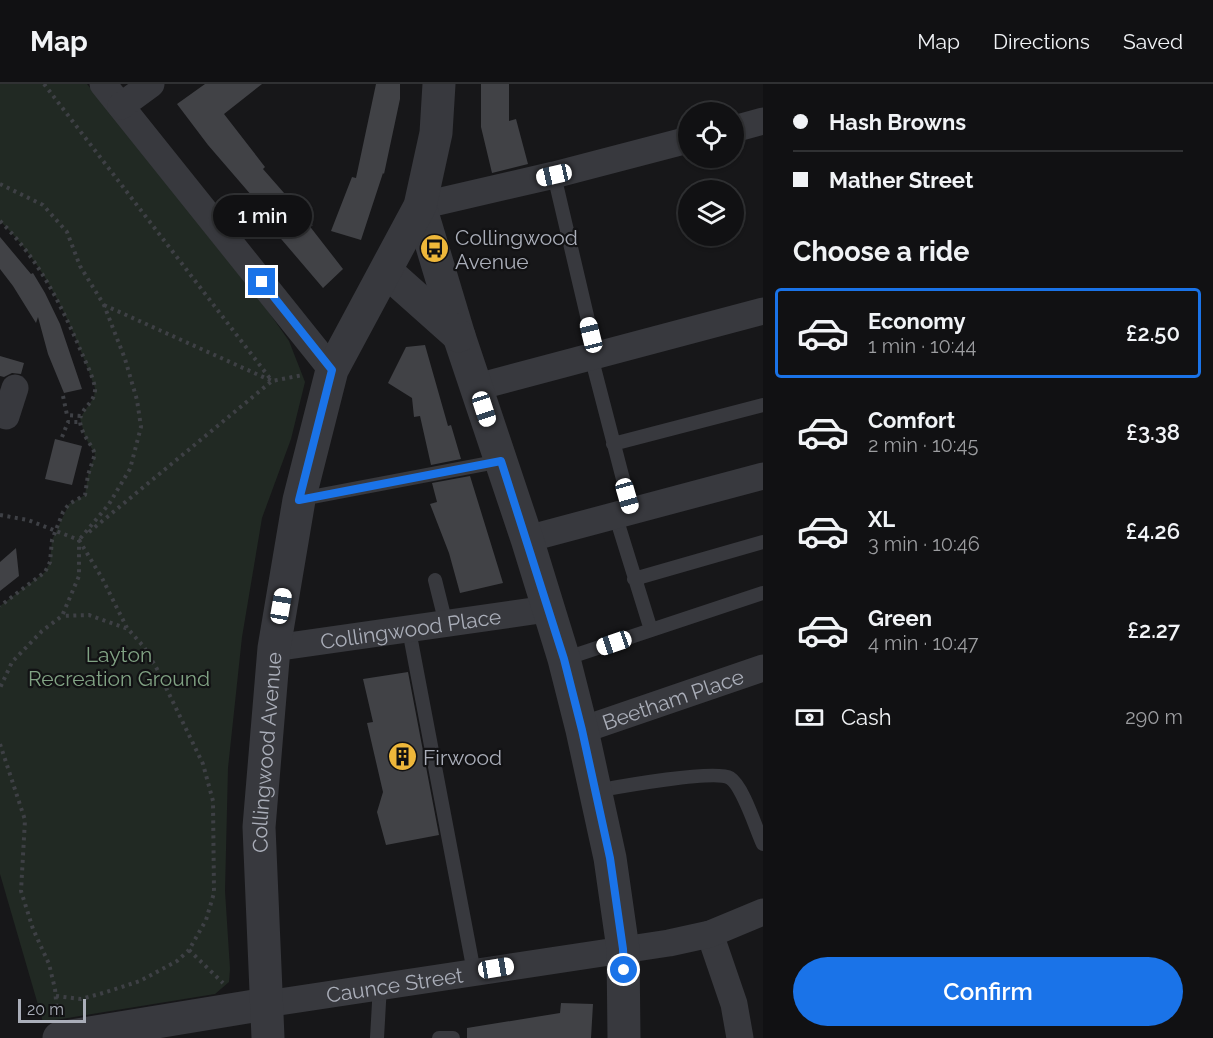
<!DOCTYPE html>
<meta charset="utf-8">
<style>
:root{--surface:#111113;--page:#1a1a1c;--text:#f1f3f6;--muted:#9c9da0;--line:#303133;--accent:#1a73e8}
body{margin:0;font-family:Raleway,sans-serif;background:var(--page);color:var(--text);height:100vh;display:flex;flex-direction:column;font-size:22px;white-space:nowrap}
*{box-sizing:border-box;margin:0}
p{font-size:20px;color:var(--muted)}
.icon{flex:none;width:33px;height:33px;fill:none;stroke:currentColor;stroke-width:2;stroke-linecap:round;stroke-linejoin:round}
.map{position:relative;flex:1;overflow:hidden}
.details{display:flex;flex-direction:column;background:var(--surface);width:450px}
.details>*{flex:none}
.hud{display:grid;align-content:center;height:132px;padding:0 30px;background:var(--surface)}
.buttons{position:absolute;left:678px;top:18px;display:grid;gap:12px}
.buttons a{display:grid;place-items:center;width:66px;height:66px;border-radius:50%;background:var(--surface);box-shadow:0 2px 4px #0004,0 0 0 2px var(--line);font-size:30px}
.scale{position:absolute;left:18px;bottom:15px;width:68px;box-sizing:border-box;padding-left:6px;border:3px solid #aaaeb9;border-top:0;font-size:16px;line-height:21px;white-space:nowrap;color:#aaaeb9;-webkit-text-stroke:4px #121214;paint-order:stroke}
.end{position:absolute;width:27px;height:27px;margin:-14px;border:8px solid #1a73e8;background:#fff;box-shadow:0 0 0 3px #fff}
.from{border-radius:50%}
.bubble{position:absolute;height:42px;border-radius:21px;background:var(--surface);box-shadow:0 2px 4px #0004,0 0 0 2px var(--line);font-size:20px;font-weight:600;line-height:42px;text-align:center}
.car{position:absolute;width:18px;height:36px;margin:-18px -9px;border-radius:8px;box-shadow:0 0 4px 2px #0007;background:linear-gradient(#fff 24%,#345 0 40%,#fff 0 76%,#345 0 86%,#fff 0)}
.hud b{display:flex;align-items:center;gap:21px;height:57px;font-size:22px}
.hud b+b{border-top:2px solid var(--line)}
.hud i{width:15px;height:15px;background:var(--text)}
ul{padding:0;list-style:none}
li{display:flex;align-items:center;gap:18px;height:90px;margin:0 12px 9px;padding:0 18px;border:3px solid transparent;border-radius:6px}
li div{flex:1}
li b{display:block;font-size:22px}
li em{font-style:normal;font-weight:600}
li.selected{border-color:var(--accent)}
li>.icon{width:54px;height:54px;stroke-width:1.5}
h2{padding:0 30px;font-size:27px;line-height:72px}
.pay{display:flex;align-items:center;gap:15px;height:66px;padding:0 30px;font-size:22px}
.pay p{margin-inline-start:auto}
.button{display:flex;gap:12px;margin-top:auto;padding:12px 30px}
.button a{flex:1;height:69px;border-radius:36px;background:var(--accent);color:#fff;font-size:24px;font-weight:600;line-height:69px;text-align:center}
header{display:flex;align-items:center;gap:36px;box-sizing:border-box;height:84px;padding:0 30px;background:var(--surface);border-bottom:2px solid var(--line)}
header strong{font-size:28px}
nav{display:flex;gap:33px;margin-inline-start:auto;font-size:21px}
main{display:flex;flex:1;min-height:0}
.map>svg:first-child{display:block}
.green{fill:#212923}
.building{fill:#414246}
.lines{fill:none;stroke-linecap:round;stroke-linejoin:round}
.path{stroke:#3e4045;stroke-width:4;stroke-dasharray:3 4.5;stroke-linecap:butt}
.service{stroke:#38393e;stroke-width:14}
.minor{stroke:#38393e;stroke-width:27}
.tertiary{stroke:#38393e;stroke-width:33}
.route{stroke:#1a73e8;stroke-width:8}
.labels{text-anchor:middle;dominant-baseline:central;stroke-width:4.5;stroke-linejoin:round;paint-order:stroke}
.poi-label{font-size:21px;fill:#aaaeb9;stroke:#121214;text-anchor:start}
.street-label{font-size:21px;fill:#aaaeb9;stroke:#121214}
.park-label{font-size:21px;fill:#81a384;stroke:#121214}
</style>
<header>
<strong>Map</strong>
<nav><a>Map</a><a>Directions</a><a>Saved</a></nav>
</header>
<main>
<div class="map">
<svg width="763" height="954" viewBox="0 0 763 954">
<rect width="100%" height="100%" fill="#171719"/>
<path class="green" d="M 0,0 L 87,0 L 254,207 L 289,257 L 305,298 L 291,355 L 262,434 L 242,553 L 228,684 L 225,807 L 230,885 L 229,898 L 215,910 L 43,938 L 0,790 L 0,522 L 45,488 L 50,478 L 52,456 L 69,420 L 85,411 L 88,391 L 95,370 L 85,353 L 80,334 L 94,313 L 95,304 C 73,243 47,182 0,137 Z"/>
<path class="building" d="M 205,0 L 262,0 L 224,30 L 265,83 L 263,85 L 313,142 L 308,140 L 343,185 L 323,204 L 247,115 L 252,112 L 208,61 L 177,20 Z
M 376,0 L 400,0 L 400,15 L 384,90 L 383,89 L 361,156 L 331,147 L 352,93 L 356,94 Z
M 481,0 L 509,0 L 509,37 L 516,35 L 528,80 L 492,89 L 481,43 Z
M 0,153 L 31,190 L 33,189 L 45,209 L 60,240 L 82,305 L 64,309 L 48,270 L 38,233 L 36,239 L 13,202 L 0,185 Z
M 425,261 L 448,342 L 451,341 L 461,375 L 431,381 L 420,332 L 414,333 L 412,314 L 388,299 L 406,263 Z
M 0,272 L 24,279 L 21,290 L 12,289 L 4,293 L 0,292 Z
M 55,355 L 82,362 L 72,401 L 45,395 Z
M 470,392 L 503,499 L 460,509 L 449,469 L 430,420 L 437,418 L 432,399 Z
M 16,464 L 19,492 L 0,507 L 0,478 Z
M 408,588 L 439,751 L 386,761 L 377,728 L 383,708 L 367,639 L 373,638 L 363,595 Z
M 561,919 L 593,920 L 591,954 L 467,954 L 467,944 L 560,929 Z"/>
<g class="lines">
<path class="path" d="M 44,0 L 272,297
M 0,100 L 43,121 L 67,148 L 80,182 L 104,221 L 125,275 L 137,316 L 141,343 L 130,385 L 109,420 L 79,456
M 0,137 C 37,173 60,218 80,265 C 85,277 93,292 95,304 C 96,319 80,324 80,337 C 81,350 91,359 95,370 L 88,391 L 85,411 L 69,420 L 63,428 L 52,456 L 50,478 L 45,488 L 0,522
M 104,221 L 272,297
M 63,312 L 67,331 L 81,332
M 62,353 L 68,338 L 80,338
M 0,431 L 28,436 L 79,456 L 79,492 L 62,532 L 42,547 L 12,578 L 0,604
M 89,448 L 272,297 L 303,291
M 79,456 L 102,494 L 127,544
M 0,660 L 25,736 L 21,807 L 33,845 L 49,880 L 55,905 L 57,928
M 189,866 L 223,899
M 56,912 L 81,915 L 103,909 L 140,897 L 177,877 L 189,866 L 206,836 L 214,809 L 213,717 L 203,680 L 157,585 L 144,563 L 128,545 L 89,531 L 62,532"/>
<path class="service" d="M 554,91 L 596,270
M 591,272 L 631,426
M 613,360 L 763,321
M 301,415 L 501,377
M 615,430 L 651,546
M 634,495 L 763,458
M 435,496 L 446,540
M 409,546 L 474,888
M 564,575 L 763,509
M 595,707 C 617,703 715,685 730,694 C 743,702 756,745 763,760
M 377,954 L 380,901
M 439,954 L 453,954"/>
<g class="minor">
<path d="M 103,0 L 332,286"/>
<path d="M 121,22 L 151,0"/>
<path d="M 734,45 L 763,37"/>
<path d="M 420,122 L 554,91 L 688,56"/>
<path d="M 477,303 L 763,227"/>
<path d="M 6,332 L 15,304"/>
<path d="M 527,455 L 763,392"/>
<path id="s1" d="M 274,564 L 547,525"/>
<path id="s2" d="M 582,646 L 763,584"/>
<path d="M 710,850 L 734,920 L 740,954"/>
<path id="s3" d="M 266,920 L 669,859 L 710,850 L 763,828"/>
</g>
<g class="tertiary">
<path d="M 420,122 L 459,252 L 527,455 L 564,575 L 582,646 L 610,774 L 623,865 L 624,954"/>
<path d="M 386,187 L 459,252"/>
<path d="M 59,954 L 266,920"/>
<path id="s4" d="M 268,954 L 259,743 L 274,564 L 299,416 L 332,286 L 420,122 L 436,49 L 439,0"/>
</g>
</g>
<g class="lines">
<path class="route" d="M 262,198 L 332,286 L 299,416 L 501,377 L 564,575 L 582,646 L 610,774 L 623,865 L 624,886"/>
</g>
<defs>
<symbol id="bus-disc" viewBox="-11 -11 22 22"><circle r="9.5" fill="#eeb73a" stroke="#121214"/><path d="M-5-6H5V4H4V6H2V4H-2V6H-4V4H-5ZM-3.5-4V0h7V-4ZM-3.5 1.2v1.5H-2V1.2ZM2 1.2v1.5H3.5V1.2Z" fill="#111"/></symbol>
<symbol id="building-disc" viewBox="-11 -11 22 22"><circle r="9.5" fill="#eeb73a" stroke="#121214"/><path d="M-4-6H4V6H1V3H-1V6H-4ZM-2.5-4.3h1.7v1.8h-1.7ZM.8-4.3h1.7v1.8H.8ZM-2.5-1h1.7V.8h-1.7ZM.8-1h1.7V.8H.8Z" fill="#111"/></symbol>
</defs>
<g fill-rule="evenodd">
<use href="#bus-disc" x="418" y="148" width="33" height="33"/>
<use href="#building-disc" x="386" y="656" width="33" height="33"/>
</g>
<g class="labels">
<g class="poi-label">
<text x="455" y="153">Collingwood<tspan x="455" dy="24">Avenue</tspan></text>
<text x="423" y="673">Firwood</text>
</g>
<g class="street-label">
<text stroke="none"><textPath href="#s1" startOffset="138">Collingwood Place</textPath></text>
<text stroke="none"><textPath href="#s2" startOffset="96">Beetham Place</textPath></text>
<text stroke="none"><textPath href="#s4" startOffset="286">Collingwood Avenue</textPath></text>
<text stroke="none"><textPath href="#s3" startOffset="130">Caunce Street</textPath></text>
</g>
<g class="park-label">
<text x="119" y="570">Layton<tspan x="119" dy="24">Recreation Ground</tspan></text>
</g>
</g>
</svg>
<div class="buttons">
<a><svg class="icon" aria-label="locate" viewBox="0 0 24 24"><circle cx="12" cy="12" r="6"/><path d="M12 2v4M12 18v4M2 12h4M18 12h4"/></svg></a>
<a><svg class="icon" aria-label="layers" viewBox="0 0 24 24"><path d="M12 4l9 5-9 5-9-5zM3 14l9 5 9-5"/></svg></a>
</div>
<div class="scale">20 m</div>
<i class="end from" style="left:624px;top:886px"></i>
<i class="end" style="left:262px;top:198px"></i>
<div class="bubble" style="left:213px;top:111px;width:99px">1 min</div>
<i class="car" style="left:554px;top:91px;rotate:257deg"></i>
<i class="car" style="left:591px;top:251px;rotate:346deg"></i>
<i class="car" style="left:484px;top:325px;rotate:162deg"></i>
<i class="car" style="left:627px;top:412px;rotate:164deg"></i>
<i class="car" style="left:281px;top:522px;rotate:10deg"></i>
<i class="car" style="left:614px;top:559px;rotate:251deg"></i>
<i class="car" style="left:496px;top:884px;rotate:81deg"></i>
</div>
<section class="details">
<div class="hud">
<b><i class="from"></i>Hash Browns</b>
<b><i></i>Mather Street</b>
</div>
<h2>Choose a ride</h2>
<ul>
<li class="selected"><svg class="icon" aria-label="car" viewBox="0 0 24 24"><path d="M5 17H2v-5l4-1 3-4h7l3 4 3 1v5h-3M9 17h6M6 11h13"/><circle cx="7" cy="17" r="2"/><circle cx="17" cy="17" r="2"/></svg><div><b>Economy</b><p>1 min · 10:44</p></div><em>£2.50</em></li>
<li><svg class="icon" aria-label="car" viewBox="0 0 24 24"><path d="M5 17H2v-5l4-1 3-4h7l3 4 3 1v5h-3M9 17h6M6 11h13"/><circle cx="7" cy="17" r="2"/><circle cx="17" cy="17" r="2"/></svg><div><b>Comfort</b><p>2 min · 10:45</p></div><em>£3.38</em></li>
<li><svg class="icon" aria-label="car" viewBox="0 0 24 24"><path d="M5 17H2v-5l4-1 3-4h7l3 4 3 1v5h-3M9 17h6M6 11h13"/><circle cx="7" cy="17" r="2"/><circle cx="17" cy="17" r="2"/></svg><div><b>XL</b><p>3 min · 10:46</p></div><em>£4.26</em></li>
<li><svg class="icon" aria-label="car" viewBox="0 0 24 24"><path d="M5 17H2v-5l4-1 3-4h7l3 4 3 1v5h-3M9 17h6M6 11h13"/><circle cx="7" cy="17" r="2"/><circle cx="17" cy="17" r="2"/></svg><div><b>Green</b><p>4 min · 10:47</p></div><em>£2.27</em></li>
</ul>
<div class="pay"><svg class="icon" aria-label="cash" viewBox="0 0 24 24"><path d="M3 7h18v10H3z"/><circle cx="12" cy="12" r="2"/></svg>Cash<p>290 m</p></div>
<div class="button"><a>Confirm</a></div>
</section>
</main>
